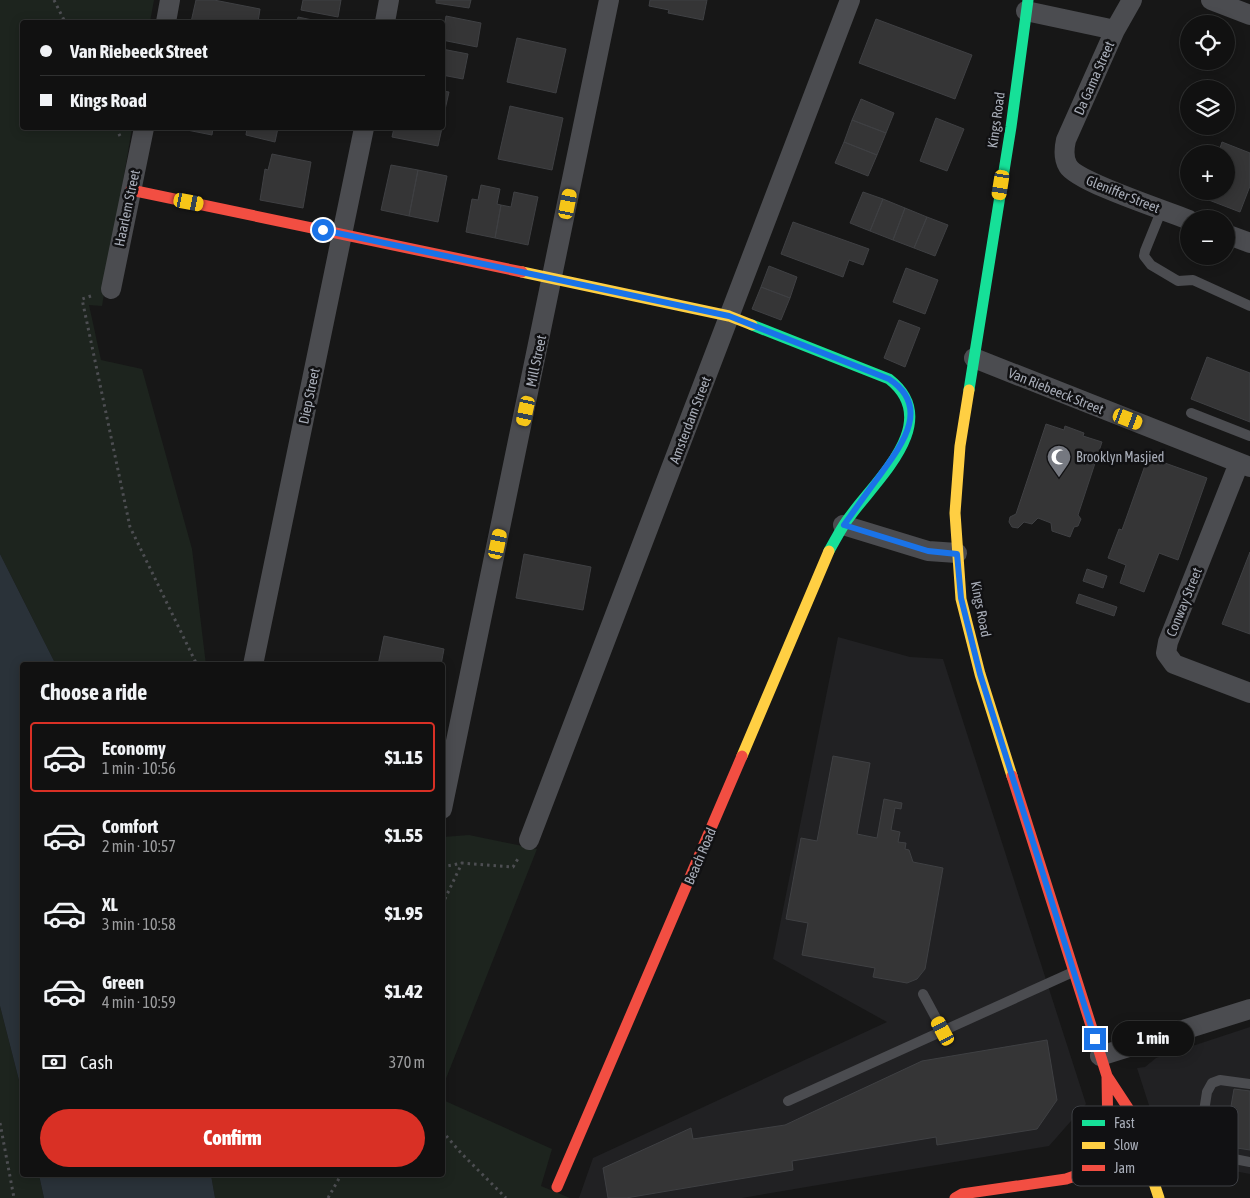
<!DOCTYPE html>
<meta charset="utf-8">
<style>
:root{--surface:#111;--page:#1e1f1f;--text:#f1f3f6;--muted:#9c9d9f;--line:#303131;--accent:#d93025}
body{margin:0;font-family:"Asap Condensed",sans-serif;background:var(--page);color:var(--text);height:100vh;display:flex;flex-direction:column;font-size:19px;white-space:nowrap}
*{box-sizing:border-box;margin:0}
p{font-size:16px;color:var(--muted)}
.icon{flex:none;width:28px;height:28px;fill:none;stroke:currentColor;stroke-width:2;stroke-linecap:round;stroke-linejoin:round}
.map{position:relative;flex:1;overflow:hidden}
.side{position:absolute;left:20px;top:662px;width:425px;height:515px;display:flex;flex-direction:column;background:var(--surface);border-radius:5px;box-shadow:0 2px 12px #0003,0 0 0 1px var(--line)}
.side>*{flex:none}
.hud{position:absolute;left:20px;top:20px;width:425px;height:110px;border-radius:5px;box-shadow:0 2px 12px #0003,0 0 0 1px var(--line);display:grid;align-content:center;height:110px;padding:0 20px;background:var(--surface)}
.controls{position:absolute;left:1180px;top:15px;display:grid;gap:10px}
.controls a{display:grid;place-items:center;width:55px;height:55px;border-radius:50%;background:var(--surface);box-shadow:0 2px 12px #0003,0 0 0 1px var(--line);font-size:25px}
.end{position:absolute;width:22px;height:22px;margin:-11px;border:6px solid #1a73e8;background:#fff;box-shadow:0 0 0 2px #fff}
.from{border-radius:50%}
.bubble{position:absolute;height:35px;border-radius:18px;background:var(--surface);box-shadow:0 2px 12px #0003,0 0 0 1px var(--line);font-size:16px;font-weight:800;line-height:35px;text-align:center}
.car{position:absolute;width:15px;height:30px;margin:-15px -8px;border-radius:6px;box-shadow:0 0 4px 1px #0007;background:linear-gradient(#f5c518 24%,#345 0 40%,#f5c518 0 76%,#345 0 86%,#f5c518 0)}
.hud b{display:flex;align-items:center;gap:18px;height:48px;font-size:19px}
.hud b+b{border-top:1px solid var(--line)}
.hud i{width:12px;height:12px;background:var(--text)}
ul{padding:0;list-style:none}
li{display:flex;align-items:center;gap:15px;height:70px;margin:0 10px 8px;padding:0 10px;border:2px solid transparent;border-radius:5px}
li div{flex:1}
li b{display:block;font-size:19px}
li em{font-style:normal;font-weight:800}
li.active{border-color:var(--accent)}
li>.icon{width:45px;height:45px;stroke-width:1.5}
h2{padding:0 20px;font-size:22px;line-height:60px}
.pay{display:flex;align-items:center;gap:12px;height:55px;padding:0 20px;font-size:19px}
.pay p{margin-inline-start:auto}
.cta{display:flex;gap:10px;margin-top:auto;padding:10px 20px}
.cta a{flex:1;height:58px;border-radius:30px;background:var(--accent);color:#fff;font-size:20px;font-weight:800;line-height:58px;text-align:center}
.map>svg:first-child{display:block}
.built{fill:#212123}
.green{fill:#1d241e}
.water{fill:#2a3239}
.building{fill:#353536;stroke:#3f4043}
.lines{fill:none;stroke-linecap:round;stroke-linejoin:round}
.path{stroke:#4d4e52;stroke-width:3;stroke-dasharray:2.5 4;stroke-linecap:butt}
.lane{stroke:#4b4c50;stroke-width:10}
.street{stroke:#4b4c50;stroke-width:20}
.fast{stroke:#16e098;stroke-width:11}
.slow{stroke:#ffcf43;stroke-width:11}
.jam{stroke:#f24e42;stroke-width:11}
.route{stroke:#1a73e8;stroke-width:6}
.labels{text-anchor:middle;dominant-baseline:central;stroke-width:5;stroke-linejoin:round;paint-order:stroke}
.street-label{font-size:14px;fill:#a8adb8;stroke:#111113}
.poi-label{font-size:14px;fill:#a8adb8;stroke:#111113;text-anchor:start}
.key{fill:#111113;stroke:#3e4045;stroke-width:1}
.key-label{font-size:14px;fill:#a8adb8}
</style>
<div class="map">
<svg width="1250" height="1198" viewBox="0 0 1250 1198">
<rect width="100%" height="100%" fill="#171717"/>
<path class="built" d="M 838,637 L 910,657 L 943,659 L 1086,1104 L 1049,1146 L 742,1198 L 579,1198 L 593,1158 L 887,1022 L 773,959 Z
M 1250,1027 L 1250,1174 L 1166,1158 L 1137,1068 L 1145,1067 L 1156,1058 Z"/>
<path class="green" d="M 0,0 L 154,0 L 150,22 L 22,22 L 22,128 L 132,128 L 102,306 L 89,305 L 101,360 L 142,369 L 192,549 L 206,665 L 56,665 L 0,554 Z
M 469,835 L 537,849 L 443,1086 L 443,837 Z
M 0,1006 L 22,1092 L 22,1175 L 39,1175 L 44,1198 L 0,1198 Z
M 443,1100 L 552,1149 L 541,1186 L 570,1198 L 215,1198 L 211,1175 L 442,1175 Z"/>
<path class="water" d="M 0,554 L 56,665 L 22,665 L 22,1092 L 0,1006 Z
M 39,1175 L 211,1175 L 215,1198 L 44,1198 Z"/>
<path class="building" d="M 196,0 L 214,0 L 260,9 L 258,22 L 191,22 Z
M 303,0 L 341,0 L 338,17 L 301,10 Z
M 436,0 L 471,0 L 469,8 L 436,3 Z
M 650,0 L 707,0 L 703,20 L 668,13 L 669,10 L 649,6 Z
M 446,16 L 481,23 L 477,47 L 442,40 Z
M 298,17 L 322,22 L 297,22 Z
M 876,19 L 972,55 L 955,99 L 859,63 Z
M 517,38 L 566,49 L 556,93 L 507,82 Z
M 442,49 L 468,54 L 463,79 L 442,75 Z
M 442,91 L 449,92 L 442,123 Z
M 861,99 L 894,113 L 886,133 L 852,120 Z
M 510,106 L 563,118 L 552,170 L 498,159 Z
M 936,118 L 964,129 L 947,171 L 920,161 Z
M 852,120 L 886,133 L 877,155 L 844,142 Z
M 177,128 L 213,128 L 212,135 Z
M 247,128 L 278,128 L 275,142 L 246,135 Z
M 394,128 L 442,128 L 438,146 L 392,137 Z
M 844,142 L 877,155 L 868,176 L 835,163 Z
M 1222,142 L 1250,153 L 1250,186 L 1240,212 L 1201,197 L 1203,191 L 1226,191 L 1226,154 L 1218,154 Z
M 272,154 L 311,162 L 303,208 L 260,200 L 265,169 L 268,170 Z
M 391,165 L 418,170 L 409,216 L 381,210 Z
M 418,170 L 447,176 L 438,222 L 409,216 Z
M 481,185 L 500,189 L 497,204 L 501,205 L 495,238 L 466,232 L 472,199 L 478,200 Z
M 514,192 L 538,197 L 528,245 L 495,238 L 501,205 L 511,207 Z
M 863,192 L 883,199 L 870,231 L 850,223 Z
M 883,199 L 905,208 L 893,240 L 870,231 Z
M 905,208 L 927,217 L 914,248 L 893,240 Z
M 927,217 L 948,225 L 935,256 L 914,248 Z
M 793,222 L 869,249 L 863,265 L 849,260 L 843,277 L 781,254 Z
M 769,266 L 797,277 L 790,298 L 761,287 Z
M 906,268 L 938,280 L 925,314 L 893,302 Z
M 761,287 L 790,298 L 781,320 L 752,309 Z
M 899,320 L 920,328 L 905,367 L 884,358 Z
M 1207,357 L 1250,373 L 1250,422 L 1191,399 Z
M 1046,424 L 1064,430 L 1065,426 L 1084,433 L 1083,436 L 1102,442 L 1078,515 L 1081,519 L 1078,526 L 1074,527 L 1070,537 L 1052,531 L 1051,523 L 1038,518 L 1032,524 L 1024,522 L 1018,528 L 1012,527 L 1009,522 L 1010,517 L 1016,514 Z
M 1148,457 L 1207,478 L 1178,560 L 1159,553 L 1144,592 L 1120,583 L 1126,565 L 1108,558 L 1119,529 L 1122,530 Z
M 1250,552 L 1250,634 L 1222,624 Z
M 524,554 L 591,567 L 583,610 L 516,598 Z
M 1087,569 L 1107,576 L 1103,588 L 1083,581 Z
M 1079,594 L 1117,607 L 1114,616 L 1076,603 Z
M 384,636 L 444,649 L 441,665 L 378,665 Z
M 833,756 L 870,763 L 857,834 L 877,838 L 884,799 L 902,803 L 901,809 L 895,808 L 891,830 L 900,832 L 898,842 L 906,843 L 905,849 L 909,850 L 913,862 L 943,868 L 925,969 L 917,979 L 907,983 L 873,977 L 875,968 L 802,955 L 808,923 L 786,919 L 801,838 L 817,841 Z
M 1047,1040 L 1057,1100 L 1037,1129 L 937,1145 L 936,1137 L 792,1161 L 793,1170 L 626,1198 L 608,1198 L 603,1168 L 691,1128 L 693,1139 L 785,1125 L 922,1061 Z
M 1234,1089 L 1250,1091 L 1250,1150 L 1224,1146 Z"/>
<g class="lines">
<path class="path" d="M 54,0 L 65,22
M 116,128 L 120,136
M 91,296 L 82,299 L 130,527 L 197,665
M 442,867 L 462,863 L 513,867 L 519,857
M 442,905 L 462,863
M 0,1123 L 14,1198
M 442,1131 L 461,1153 L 506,1198
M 328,1198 L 341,1175"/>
<path class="lane" d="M 1162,209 L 1145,251 L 1144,256 L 1151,265 L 1178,281 L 1193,280 L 1250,306
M 1191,413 L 1250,436
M 923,994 L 943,1031
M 1250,1084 L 1220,1080 L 1212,1083 L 1207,1092 L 1200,1137 L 1204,1147 L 1214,1155 L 1250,1162
M 788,1101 L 1073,972"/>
<path class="street" d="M 1132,0 L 1115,30 L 1066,140 C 1064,149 1063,158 1068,166 C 1077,182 1167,211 1189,220
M 1211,0 L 1250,15
M 1026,11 L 1115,30
M 166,22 L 170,0
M 385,22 L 389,0
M 1226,234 L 1250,243
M 111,289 L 144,128
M 974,358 L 1250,467
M 1239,463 L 1168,642 L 1166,653 L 1174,664 L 1250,693
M 843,525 L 928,551 L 957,553
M 253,665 L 364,128
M 442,809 L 609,0
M 529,840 L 850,0
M 1100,1056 L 1250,1009"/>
<path class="fast" d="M 752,325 L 889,379 C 943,421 878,478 851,515 C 842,526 836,539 829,551
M 969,390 L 1011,127 L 1028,0"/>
<path class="slow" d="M 522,272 L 729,316 L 752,325
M 969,390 L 960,446 L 955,513 L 961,599 L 980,674 L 1012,776
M 742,756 L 829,551
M 1133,1120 L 1159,1198"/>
<path class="jam" d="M 131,190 L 522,272
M 1012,776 L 1107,1076 L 1130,1111 L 1133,1120
M 557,1187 L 742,756
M 955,1198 L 962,1194 L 1066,1179 L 1086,1172 L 1099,1158 L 1108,1140 L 1107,1076"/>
</g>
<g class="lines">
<path class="route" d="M 323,230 L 729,316 L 889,379 C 932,407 901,446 880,475 C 868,491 856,508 844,525 L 928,551 L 957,554 L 961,598 L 980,674 L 1095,1039"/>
</g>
<defs>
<symbol id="mosque-pin" viewBox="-11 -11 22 30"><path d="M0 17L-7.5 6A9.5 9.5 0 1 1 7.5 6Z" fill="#757880" stroke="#111113"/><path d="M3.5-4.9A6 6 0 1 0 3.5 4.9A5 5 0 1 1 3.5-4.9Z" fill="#fff"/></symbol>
</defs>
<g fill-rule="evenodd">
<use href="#mosque-pin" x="1045" y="443" width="28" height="38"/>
</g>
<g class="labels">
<g class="street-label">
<text transform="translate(1094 78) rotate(-66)">Da Gama Street</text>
<text transform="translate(996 120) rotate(-82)">Kings Road</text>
<text transform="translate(1123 194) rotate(22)">Gleniffer Street</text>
<text transform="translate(127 208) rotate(-78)">Haarlem Street</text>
<text transform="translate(536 361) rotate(-78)">Mill Street</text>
<text transform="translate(1056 391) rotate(22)">Van Riebeeck Street</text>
<text transform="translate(309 396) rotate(-78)">Diep Street</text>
<text transform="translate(690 420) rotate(-69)">Amsterdam Street</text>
<text transform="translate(1184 602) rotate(-68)">Conway Street</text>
<text transform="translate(981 609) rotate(79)">Kings Road</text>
<text transform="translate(700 856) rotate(-67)">Beach Road</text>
</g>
<g class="poi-label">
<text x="1076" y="457">Brooklyn Masjied</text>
</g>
</g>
<rect x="1072" y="1106" width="166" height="80" rx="8" class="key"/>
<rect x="1082" y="1120" width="23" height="6" fill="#16e098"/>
<rect x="1082" y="1142" width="23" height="7" fill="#ffcf43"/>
<rect x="1082" y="1165" width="23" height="6" fill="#f24e42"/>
<g class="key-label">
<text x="1114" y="1128">Fast</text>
<text x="1114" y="1150">Slow</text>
<text x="1114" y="1173">Jam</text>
</g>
</svg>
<div class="controls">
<a><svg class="icon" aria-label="locate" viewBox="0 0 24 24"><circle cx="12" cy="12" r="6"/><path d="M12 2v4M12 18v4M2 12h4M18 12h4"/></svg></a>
<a><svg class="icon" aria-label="layers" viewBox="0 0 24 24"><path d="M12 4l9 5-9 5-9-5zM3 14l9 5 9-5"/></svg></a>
<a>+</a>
<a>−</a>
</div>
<i class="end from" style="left:323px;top:230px"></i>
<i class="end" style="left:1095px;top:1039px"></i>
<div class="bubble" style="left:1112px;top:1021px;width:82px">1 min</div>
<i class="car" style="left:1001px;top:185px;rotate:189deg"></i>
<i class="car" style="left:189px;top:202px;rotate:101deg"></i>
<i class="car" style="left:568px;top:204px;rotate:11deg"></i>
<i class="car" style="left:526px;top:411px;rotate:192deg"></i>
<i class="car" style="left:1128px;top:419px;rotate:111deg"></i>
<i class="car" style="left:498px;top:544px;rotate:12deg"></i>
<i class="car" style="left:943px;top:1031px;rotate:332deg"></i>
<div class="hud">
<b><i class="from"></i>Van Riebeeck Street</b>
<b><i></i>Kings Road</b>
</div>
<section class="side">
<h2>Choose a ride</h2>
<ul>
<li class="active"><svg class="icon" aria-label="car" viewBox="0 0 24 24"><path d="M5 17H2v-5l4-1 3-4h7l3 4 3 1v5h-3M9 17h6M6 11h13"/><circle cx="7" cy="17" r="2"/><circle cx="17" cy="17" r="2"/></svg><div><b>Economy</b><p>1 min · 10:56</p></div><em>$1.15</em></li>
<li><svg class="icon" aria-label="car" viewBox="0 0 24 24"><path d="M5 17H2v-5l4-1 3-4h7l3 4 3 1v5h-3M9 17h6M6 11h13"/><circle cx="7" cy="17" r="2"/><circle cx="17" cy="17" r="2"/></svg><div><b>Comfort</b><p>2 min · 10:57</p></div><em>$1.55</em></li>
<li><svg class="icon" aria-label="car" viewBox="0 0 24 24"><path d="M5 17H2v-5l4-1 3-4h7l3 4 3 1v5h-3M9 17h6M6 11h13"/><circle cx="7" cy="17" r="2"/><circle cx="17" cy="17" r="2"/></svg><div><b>XL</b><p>3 min · 10:58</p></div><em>$1.95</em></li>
<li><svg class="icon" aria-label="car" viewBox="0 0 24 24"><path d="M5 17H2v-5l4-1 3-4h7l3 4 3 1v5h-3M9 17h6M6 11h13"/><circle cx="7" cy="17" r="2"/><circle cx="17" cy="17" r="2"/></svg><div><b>Green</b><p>4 min · 10:59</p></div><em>$1.42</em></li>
</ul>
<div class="pay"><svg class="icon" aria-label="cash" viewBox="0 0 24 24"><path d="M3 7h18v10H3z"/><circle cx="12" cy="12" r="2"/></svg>Cash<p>370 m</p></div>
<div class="cta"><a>Confirm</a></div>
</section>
</div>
